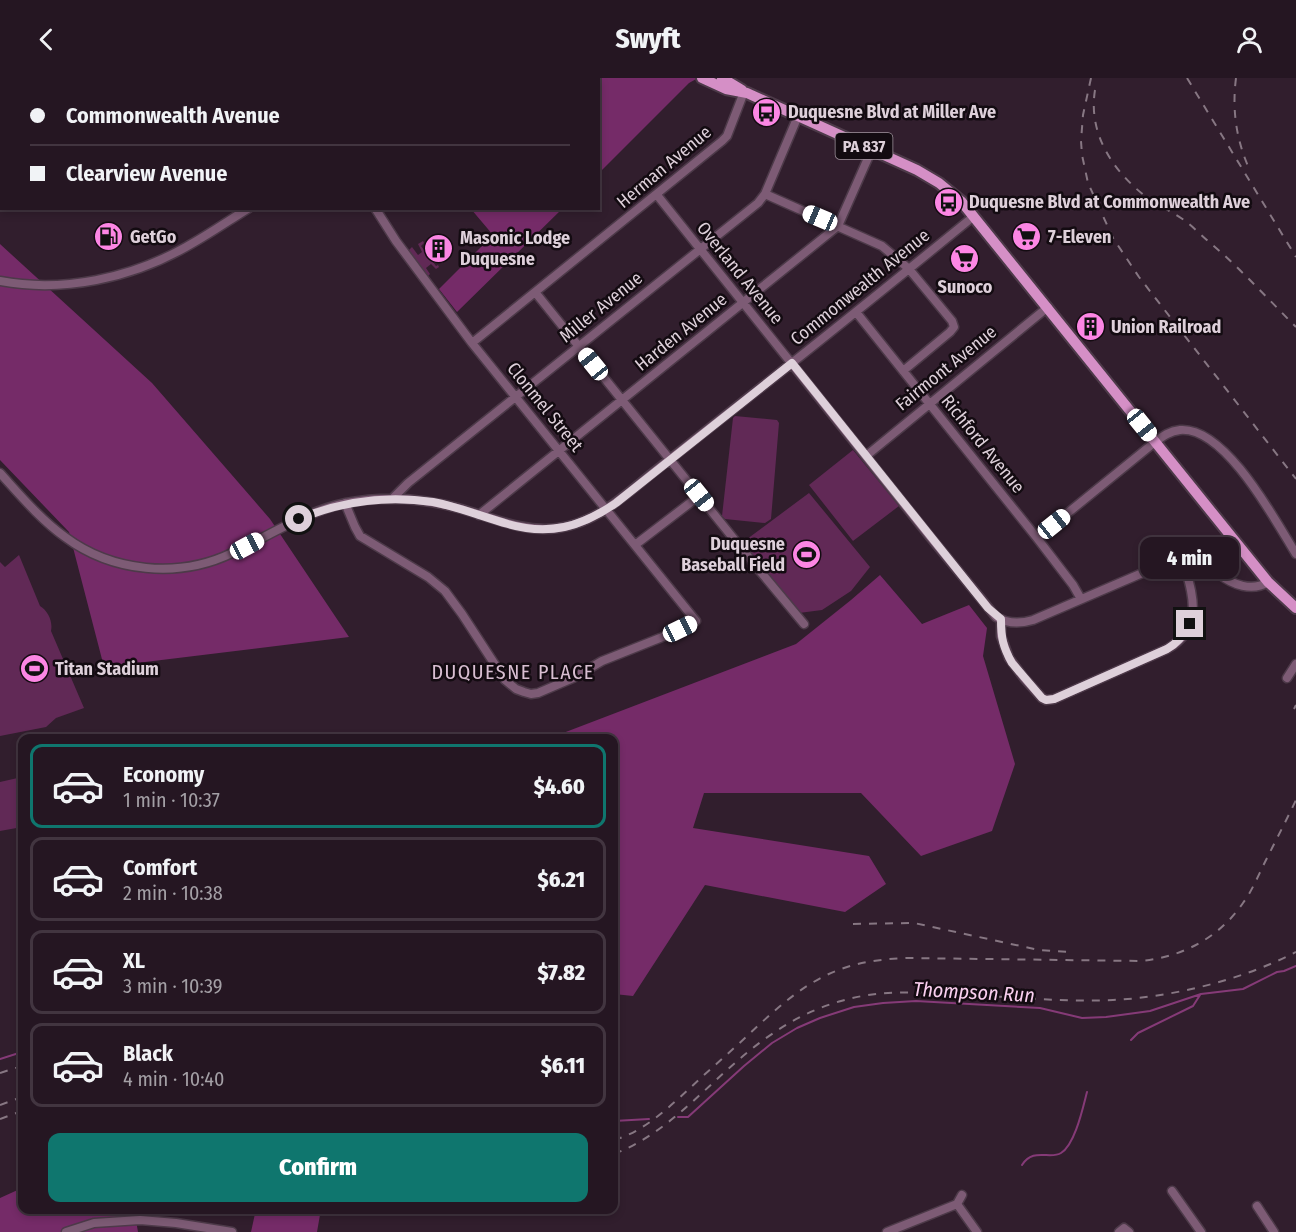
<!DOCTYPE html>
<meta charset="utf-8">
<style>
:root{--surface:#251622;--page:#31232f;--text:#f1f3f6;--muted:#a39fa5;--line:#423540;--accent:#0f766e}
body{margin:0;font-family:"Fira Sans Condensed",sans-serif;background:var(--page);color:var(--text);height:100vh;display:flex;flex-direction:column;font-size:22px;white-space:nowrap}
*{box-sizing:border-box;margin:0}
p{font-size:20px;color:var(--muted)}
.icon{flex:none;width:33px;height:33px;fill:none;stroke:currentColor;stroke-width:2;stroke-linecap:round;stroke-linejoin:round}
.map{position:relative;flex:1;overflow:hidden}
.drawer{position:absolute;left:18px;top:656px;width:600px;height:480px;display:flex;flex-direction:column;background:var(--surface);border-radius:12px;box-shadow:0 3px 9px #0003,0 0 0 2px var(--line)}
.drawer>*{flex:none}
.guide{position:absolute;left:0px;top:0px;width:600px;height:132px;box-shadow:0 3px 9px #0003,0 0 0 2px var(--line);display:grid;align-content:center;height:132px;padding:0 30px;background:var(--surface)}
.end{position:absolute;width:27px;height:27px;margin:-14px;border:8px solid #ded0da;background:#111;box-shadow:0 0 0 3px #111}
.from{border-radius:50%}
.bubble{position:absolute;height:42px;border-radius:12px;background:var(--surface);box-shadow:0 3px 9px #0003,0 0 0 2px var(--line);font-size:20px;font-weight:800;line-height:42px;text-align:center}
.car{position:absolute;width:18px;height:36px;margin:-18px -9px;border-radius:8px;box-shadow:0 0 4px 2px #0007;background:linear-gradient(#fff 24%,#345 0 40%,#fff 0 76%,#345 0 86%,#fff 0)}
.guide b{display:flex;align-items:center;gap:21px;height:57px;font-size:22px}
.guide b+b{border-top:2px solid var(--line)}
.guide i{width:15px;height:15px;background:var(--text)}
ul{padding:10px 0 0;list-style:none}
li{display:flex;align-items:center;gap:18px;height:84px;margin:0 12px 9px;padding:0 18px;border:3px solid var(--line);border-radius:12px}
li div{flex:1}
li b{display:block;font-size:22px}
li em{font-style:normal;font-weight:800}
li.current{border-color:var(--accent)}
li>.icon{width:54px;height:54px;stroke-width:1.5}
.action{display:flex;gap:12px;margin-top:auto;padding:12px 30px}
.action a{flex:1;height:69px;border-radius:12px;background:var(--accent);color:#fff;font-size:24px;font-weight:800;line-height:69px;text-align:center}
header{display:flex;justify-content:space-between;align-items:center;height:78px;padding:0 30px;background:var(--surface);font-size:27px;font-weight:800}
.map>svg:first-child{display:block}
.green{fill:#612956}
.forest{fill:#752b68}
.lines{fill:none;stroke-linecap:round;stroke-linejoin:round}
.stream{stroke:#853a77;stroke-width:2}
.minor-casing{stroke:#4d3a49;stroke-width:11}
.major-casing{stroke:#4d3a49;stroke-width:14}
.minor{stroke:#7d5b75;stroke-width:8}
.major{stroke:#d58fc6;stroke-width:10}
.rail{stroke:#877783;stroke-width:2;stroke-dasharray:8 8;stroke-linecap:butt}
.route{stroke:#ded0da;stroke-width:8}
.labels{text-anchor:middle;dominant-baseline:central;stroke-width:5;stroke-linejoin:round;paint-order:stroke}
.shield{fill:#130b11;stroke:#a1959e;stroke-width:1.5}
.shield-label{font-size:16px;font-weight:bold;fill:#ded0da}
.poi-label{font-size:18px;font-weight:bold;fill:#ded0da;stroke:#130b11;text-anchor:start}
.street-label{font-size:18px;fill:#ded0da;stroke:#130b11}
.neighbourhood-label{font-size:20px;letter-spacing:1.5px;fill:#d8bed1;stroke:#130b11}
.water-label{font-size:20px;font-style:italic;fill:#facfef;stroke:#130b11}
</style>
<header><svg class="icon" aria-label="back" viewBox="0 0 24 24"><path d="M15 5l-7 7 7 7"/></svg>Swyft<svg class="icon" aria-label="person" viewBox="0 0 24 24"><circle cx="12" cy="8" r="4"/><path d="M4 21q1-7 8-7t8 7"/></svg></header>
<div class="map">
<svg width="1296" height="1154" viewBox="0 0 1296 1154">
<rect width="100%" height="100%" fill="#311e2d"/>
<path class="green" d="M 423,163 L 424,165 L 421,168 L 436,188 L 438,187 L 439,189 L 436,191 L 431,186 L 426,190 L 430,196 L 428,198 L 427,198 L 408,173 L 412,169 L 418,177 L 422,174 L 418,166 Z
M 735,338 L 777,342 L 779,345 L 771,441 L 765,445 L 725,441 L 722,438 L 733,340 Z
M 853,372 L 899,428 L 853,463 L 809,407 Z
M 809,415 L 870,489 L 851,513 L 822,532 L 799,535 L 766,495 L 743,464 Z
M 19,477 L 40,528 C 48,533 53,543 51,553 L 84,630 L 56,640 L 46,649 L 0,658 L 0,484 L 5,489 Z
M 22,699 L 22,749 L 0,753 L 0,704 Z"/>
<path class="forest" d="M 543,0 L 698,0 L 689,5 L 599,95 L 598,2 L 542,2 Z
M 471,131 L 562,131 L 457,234 L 439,211 L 493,157 Z
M 0,166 L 152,305 L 270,441 L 349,559 L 104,589 L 69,454 L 0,382 Z
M 880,497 L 922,546 L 969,527 L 987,550 L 983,578 L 1015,686 L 992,753 L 921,778 L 861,715 L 704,715 L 693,750 L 869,778 L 886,806 L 845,834 L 705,807 L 633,918 L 614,916 L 614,660 L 550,660 L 796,566 L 851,522 Z
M 22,1110 L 22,1131 L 134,1131 L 138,1154 L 0,1154 L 0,1120 Z
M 256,1131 L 321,1131 L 317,1154 L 251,1154 Z"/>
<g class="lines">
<path class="stream" d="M 1131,962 L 1138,955 L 1193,928 L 1200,917
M 0,981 L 22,974
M 678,1039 L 688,1039 L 744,988 L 772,965 L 797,950 L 820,940 L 854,929 L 883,925 L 916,923 L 1040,930 L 1082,940 L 1106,939 L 1150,933 L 1201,916 L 1243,911 L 1277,894 L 1284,893 L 1296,888
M 614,1043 L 649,1041
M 1022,1087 C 1033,1069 1050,1082 1061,1075 C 1075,1067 1083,1029 1087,1014"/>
<defs>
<path id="minor" d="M 456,2 L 459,0
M 765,116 L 882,168 L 909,191 L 952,243 L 954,249 L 950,254 L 903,293
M 657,117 L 931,460 L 996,539 C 1008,546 1020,546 1033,542 L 1182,478 C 1187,478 1191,478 1196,480 C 1205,483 1212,491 1219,496 C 1233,507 1252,514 1268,504
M 0,203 C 63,215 131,200 186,169 C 208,157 228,143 249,130
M 535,214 L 750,481 L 804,546
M 856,234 L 1037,460 L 1073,507 L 1081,521
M 472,265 L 722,63 L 727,58 L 744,14
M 866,378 L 1048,229
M 0,395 C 20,417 40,441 65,459 C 112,494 178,501 232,475 C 269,458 304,434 346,425 C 382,418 422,420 458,430 C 491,439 523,455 558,450 C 595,445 622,420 650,397 C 675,377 701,357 726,337 C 809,272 892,205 974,138
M 392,421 L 408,405 L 758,125 L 765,116 L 798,38
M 345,425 L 355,449 L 360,458 L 428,499 L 445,513 L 462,536 L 505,602 L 516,611 L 524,614 L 531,616 L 538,615 L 573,600 L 602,583 L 665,558 L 696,543 L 472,265 L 396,163 L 375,130
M 479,437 L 838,148 L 872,71
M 1037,460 L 1155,364 C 1163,358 1170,353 1180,352 C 1225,348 1275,442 1296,476
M 635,467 L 699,418
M 1001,541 L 1001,558 L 1009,580 L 1024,600 L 1042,620 L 1046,622 L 1054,621 L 1167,571 C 1207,549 1191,513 1182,478
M 1287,600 L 1296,586
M 1172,1113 L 1201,1154
M 957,1126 L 977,1154
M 1257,1128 L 1274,1154
M 66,1154 L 94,1145 L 140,1142 L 176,1145 L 232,1154
M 887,1154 L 957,1126 L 962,1117
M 1119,1154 L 1124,1150 L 1129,1154"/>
<path id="major" d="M 702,0 L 726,11 L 747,15 L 917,92 L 939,105 L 961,123 L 1268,504 L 1296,530
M 722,0 L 742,12"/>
</defs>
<use href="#minor" class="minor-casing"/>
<use href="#major" class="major-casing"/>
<use href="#minor" class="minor"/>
<use href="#major" class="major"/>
<path class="rail" d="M 1091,0 L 1083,37 L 1081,63 L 1082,77 L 1088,105 L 1113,160 L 1139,199 L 1296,401
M 1187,0 L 1296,179
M 1236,0 C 1232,31 1236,60 1248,88
M 1095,12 C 1088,55 1112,92 1145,118 C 1157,127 1171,133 1184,142 C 1192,148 1200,156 1208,163 C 1239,189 1267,220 1296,249
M 1294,631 L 1296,627
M 853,846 L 914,845 L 1039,872 L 1070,874
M 0,995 L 22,988
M 0,1027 L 22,1019
M 0,1041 L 22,1033
M 614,1062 C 643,1054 667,1031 689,1011 C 708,993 728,976 747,958 C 776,931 805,903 844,890 C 864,883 885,881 907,880 L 1141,883 C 1182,879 1219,860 1243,825 C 1252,813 1258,798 1265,784 C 1275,764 1286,743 1296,722
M 614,1076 C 663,1057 697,1018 736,984 C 767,957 801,934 841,923 C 888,909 937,916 985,918 C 1028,920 1070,924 1113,922 C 1173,919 1242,902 1296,874"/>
</g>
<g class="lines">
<path class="route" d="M 299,441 C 342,423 387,417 433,424 C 459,429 483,439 508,446 C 549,458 581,449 616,425 L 792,285 L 988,530 L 1001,541 C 1001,560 1003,569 1012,585 L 1042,620 L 1046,622 L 1054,621 L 1167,571 C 1178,565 1184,557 1190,546"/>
</g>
<defs>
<symbol id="bus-disc" viewBox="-11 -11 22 22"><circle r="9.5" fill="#fc86e4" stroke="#130b11"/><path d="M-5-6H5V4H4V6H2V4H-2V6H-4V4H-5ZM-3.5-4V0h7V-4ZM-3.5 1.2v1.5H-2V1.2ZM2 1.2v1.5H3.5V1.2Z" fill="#111"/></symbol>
<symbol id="fuel-disc" viewBox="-11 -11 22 22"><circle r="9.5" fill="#fc86e4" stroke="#130b11"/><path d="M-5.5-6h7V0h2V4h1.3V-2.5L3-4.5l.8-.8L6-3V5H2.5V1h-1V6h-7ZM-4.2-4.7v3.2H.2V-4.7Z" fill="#111"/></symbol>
<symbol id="supermarket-disc" viewBox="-11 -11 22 22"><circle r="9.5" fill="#fc86e4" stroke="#130b11"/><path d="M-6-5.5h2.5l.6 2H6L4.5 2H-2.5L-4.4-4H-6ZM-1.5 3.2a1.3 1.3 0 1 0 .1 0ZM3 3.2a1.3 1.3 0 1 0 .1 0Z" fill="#111"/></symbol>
<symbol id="building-disc" viewBox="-11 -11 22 22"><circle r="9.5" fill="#fc86e4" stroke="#130b11"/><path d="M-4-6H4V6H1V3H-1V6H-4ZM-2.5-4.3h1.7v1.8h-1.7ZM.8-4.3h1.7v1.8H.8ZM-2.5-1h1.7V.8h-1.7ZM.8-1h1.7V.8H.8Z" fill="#111"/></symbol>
<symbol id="stadium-disc" viewBox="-11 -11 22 22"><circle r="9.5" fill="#fc86e4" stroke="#130b11"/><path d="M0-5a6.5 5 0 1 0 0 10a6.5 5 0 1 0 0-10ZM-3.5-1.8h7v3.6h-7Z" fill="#111"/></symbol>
</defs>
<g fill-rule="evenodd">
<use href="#bus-disc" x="750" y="18" width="33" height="33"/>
<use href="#bus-disc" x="932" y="108" width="33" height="33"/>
<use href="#fuel-disc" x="92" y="142" width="33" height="33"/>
<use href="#supermarket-disc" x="1010" y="142" width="33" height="33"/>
<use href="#building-disc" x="422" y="154" width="33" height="33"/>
<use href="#supermarket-disc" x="948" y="164" width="33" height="33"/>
<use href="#building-disc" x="1074" y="232" width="33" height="33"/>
<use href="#stadium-disc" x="790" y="460" width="33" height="33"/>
<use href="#stadium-disc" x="18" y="574" width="33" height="33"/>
</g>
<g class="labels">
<rect class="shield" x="835.5" y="55" width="57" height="26" rx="4.5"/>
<g class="shield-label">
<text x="864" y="68">PA 837</text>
</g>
<g class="poi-label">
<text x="788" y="34">Duquesne Blvd at Miller Ave</text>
<text x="969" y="124">Duquesne Blvd at Commonwealth Ave</text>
<text x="130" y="159">GetGo</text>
<text x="1048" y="159">7-Eleven</text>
<text x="460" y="160">Masonic Lodge<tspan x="460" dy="21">Duquesne</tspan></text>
<text x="965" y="209" text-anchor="middle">Sunoco</text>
<text x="1111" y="249">Union Railroad</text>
<text x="785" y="466" text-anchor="end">Duquesne<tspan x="785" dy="21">Baseball Field</tspan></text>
<text x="55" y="591">Titan Stadium</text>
</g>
<g class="street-label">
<text transform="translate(664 89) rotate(-40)">Herman Avenue</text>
<text transform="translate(740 195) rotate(51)">Overland Avenue</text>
<text transform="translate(860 209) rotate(-39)">Commonwealth Avenue</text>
<text transform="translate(601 229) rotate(-39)">Miller Avenue</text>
<text transform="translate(681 254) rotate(-39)">Harden Avenue</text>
<text transform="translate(946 290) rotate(-39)">Fairmont Avenue</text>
<text transform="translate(545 329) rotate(51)">Clonmel Street</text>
<text transform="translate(983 366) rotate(51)">Richford Avenue</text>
</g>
<g class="neighbourhood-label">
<text x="513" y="594">DUQUESNE PLACE</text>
</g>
<g class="water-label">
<text transform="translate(974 914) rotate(3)">Thompson Run</text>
</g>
</g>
</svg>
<i class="end from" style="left:299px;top:441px"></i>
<i class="end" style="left:1190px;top:546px"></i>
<div class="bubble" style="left:1140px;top:459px;width:99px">4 min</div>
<i class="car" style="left:820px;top:140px;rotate:293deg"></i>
<i class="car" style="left:593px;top:286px;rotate:321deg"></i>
<i class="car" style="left:1142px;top:347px;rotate:141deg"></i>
<i class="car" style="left:699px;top:417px;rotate:141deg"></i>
<i class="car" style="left:1054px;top:446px;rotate:51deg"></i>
<i class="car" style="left:247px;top:468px;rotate:62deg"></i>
<i class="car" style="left:680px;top:551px;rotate:64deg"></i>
<div class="guide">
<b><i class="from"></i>Commonwealth Avenue</b>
<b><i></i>Clearview Avenue</b>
</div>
<section class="drawer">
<ul>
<li class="current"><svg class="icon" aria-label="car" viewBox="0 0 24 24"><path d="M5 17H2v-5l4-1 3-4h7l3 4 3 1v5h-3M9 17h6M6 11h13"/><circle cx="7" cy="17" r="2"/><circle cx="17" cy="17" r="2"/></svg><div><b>Economy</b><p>1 min · 10:37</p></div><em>$4.60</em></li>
<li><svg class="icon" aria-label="car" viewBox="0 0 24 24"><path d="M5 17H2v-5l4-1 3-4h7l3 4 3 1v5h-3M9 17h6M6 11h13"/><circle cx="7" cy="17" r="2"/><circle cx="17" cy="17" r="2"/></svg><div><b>Comfort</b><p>2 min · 10:38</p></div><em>$6.21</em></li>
<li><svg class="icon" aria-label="car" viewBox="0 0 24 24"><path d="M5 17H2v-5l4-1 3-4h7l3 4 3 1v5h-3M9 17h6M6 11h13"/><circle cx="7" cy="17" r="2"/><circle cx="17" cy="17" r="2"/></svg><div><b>XL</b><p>3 min · 10:39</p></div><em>$7.82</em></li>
<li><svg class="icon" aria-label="car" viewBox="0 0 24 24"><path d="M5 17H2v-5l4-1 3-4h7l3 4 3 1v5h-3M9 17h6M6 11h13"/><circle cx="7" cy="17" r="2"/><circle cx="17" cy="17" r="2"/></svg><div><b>Black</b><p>4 min · 10:40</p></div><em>$6.11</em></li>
</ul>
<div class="action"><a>Confirm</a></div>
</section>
</div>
